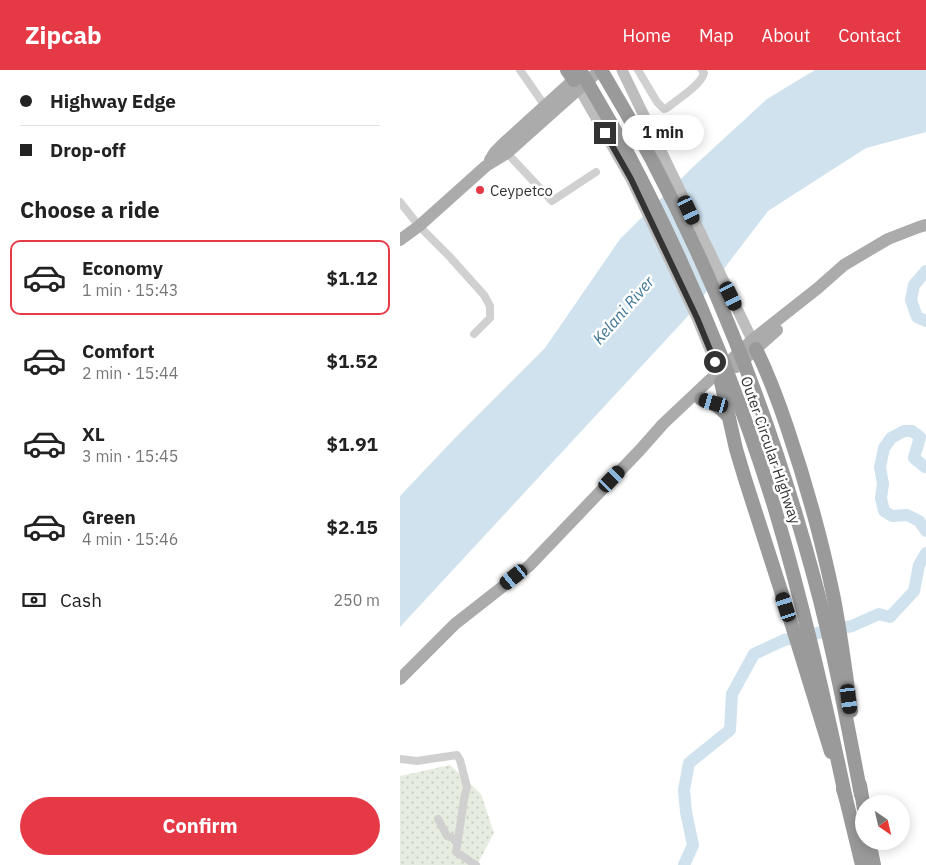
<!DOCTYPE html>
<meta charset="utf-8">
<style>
:root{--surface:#fff;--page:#f6f6f6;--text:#222;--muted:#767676;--line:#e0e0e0;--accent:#e63946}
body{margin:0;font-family:"IBM Plex Sans",sans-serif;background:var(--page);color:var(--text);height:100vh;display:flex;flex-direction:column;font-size:19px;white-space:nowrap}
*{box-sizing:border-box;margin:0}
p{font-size:16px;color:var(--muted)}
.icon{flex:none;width:28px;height:28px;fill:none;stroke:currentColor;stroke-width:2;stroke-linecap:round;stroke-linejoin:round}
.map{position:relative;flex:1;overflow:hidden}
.drawer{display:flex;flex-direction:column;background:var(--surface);width:400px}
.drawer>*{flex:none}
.banner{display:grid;align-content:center;height:110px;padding:0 20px;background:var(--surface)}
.needle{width:32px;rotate:146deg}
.tools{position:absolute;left:455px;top:725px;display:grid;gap:10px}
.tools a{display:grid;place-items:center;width:55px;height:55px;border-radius:50%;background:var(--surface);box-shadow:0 2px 12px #0003;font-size:25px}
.end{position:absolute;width:22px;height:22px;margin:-11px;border:6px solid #333;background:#fff;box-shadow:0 0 0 2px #fff}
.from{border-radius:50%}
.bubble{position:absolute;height:35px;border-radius:18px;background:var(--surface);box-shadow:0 2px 12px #0003;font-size:16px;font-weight:700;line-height:35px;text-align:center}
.car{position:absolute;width:15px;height:30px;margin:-15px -8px;border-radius:6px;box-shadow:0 0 4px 1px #0007;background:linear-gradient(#222 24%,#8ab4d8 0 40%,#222 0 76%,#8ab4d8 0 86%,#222 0)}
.banner b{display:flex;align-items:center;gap:18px;height:48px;font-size:19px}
.banner b+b{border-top:1px solid var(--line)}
.banner i{width:12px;height:12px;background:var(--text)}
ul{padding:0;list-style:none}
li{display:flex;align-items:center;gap:15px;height:75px;margin:0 10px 8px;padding:0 10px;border:2px solid transparent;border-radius:10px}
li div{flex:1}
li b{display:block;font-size:19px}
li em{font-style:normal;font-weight:700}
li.on{border-color:var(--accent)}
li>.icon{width:45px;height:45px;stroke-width:1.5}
h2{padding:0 20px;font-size:22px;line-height:60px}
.pay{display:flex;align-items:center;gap:12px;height:55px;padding:0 20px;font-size:19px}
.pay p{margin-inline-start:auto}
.button{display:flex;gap:10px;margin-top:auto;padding:10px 20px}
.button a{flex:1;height:58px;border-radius:30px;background:var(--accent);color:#fff;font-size:20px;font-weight:700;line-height:58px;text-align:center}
header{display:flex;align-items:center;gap:30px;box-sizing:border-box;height:70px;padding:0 25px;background:var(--accent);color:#fff}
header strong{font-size:24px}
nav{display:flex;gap:28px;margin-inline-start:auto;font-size:18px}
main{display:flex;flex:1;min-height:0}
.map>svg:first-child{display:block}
.green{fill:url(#green-dots)}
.water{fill:#cfe2ee}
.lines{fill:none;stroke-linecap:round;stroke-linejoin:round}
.river{stroke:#cfe2ee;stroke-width:12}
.street{stroke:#d0d0d0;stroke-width:8}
.secondary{stroke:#bdbdbd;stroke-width:11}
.primary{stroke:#ababab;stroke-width:12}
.highway{stroke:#9a9a9a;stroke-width:14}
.highway-bridge{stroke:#9a9a9a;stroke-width:14}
.route{stroke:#333;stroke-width:6}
.poi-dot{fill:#e63946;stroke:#fff;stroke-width:2}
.labels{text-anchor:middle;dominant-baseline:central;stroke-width:5;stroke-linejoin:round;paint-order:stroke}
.poi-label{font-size:15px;fill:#333;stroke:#fff;text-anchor:start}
.street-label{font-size:15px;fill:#333;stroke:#fff}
.water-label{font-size:16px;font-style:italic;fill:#3f7597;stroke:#fff}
</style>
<header>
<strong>Zipcab</strong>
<nav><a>Home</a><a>Map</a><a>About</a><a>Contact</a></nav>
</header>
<main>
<section class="drawer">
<div class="banner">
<b><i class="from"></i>Highway Edge</b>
<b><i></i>Drop-off</b>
</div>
<h2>Choose a ride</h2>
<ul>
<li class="on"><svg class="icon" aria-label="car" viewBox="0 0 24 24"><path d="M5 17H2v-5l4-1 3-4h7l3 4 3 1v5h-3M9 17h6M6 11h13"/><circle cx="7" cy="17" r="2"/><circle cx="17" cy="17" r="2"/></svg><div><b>Economy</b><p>1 min · 15:43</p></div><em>$1.12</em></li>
<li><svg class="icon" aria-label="car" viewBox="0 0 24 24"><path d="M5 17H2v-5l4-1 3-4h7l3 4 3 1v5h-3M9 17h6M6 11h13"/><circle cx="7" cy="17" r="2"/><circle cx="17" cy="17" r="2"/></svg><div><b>Comfort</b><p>2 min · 15:44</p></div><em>$1.52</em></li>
<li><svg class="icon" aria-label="car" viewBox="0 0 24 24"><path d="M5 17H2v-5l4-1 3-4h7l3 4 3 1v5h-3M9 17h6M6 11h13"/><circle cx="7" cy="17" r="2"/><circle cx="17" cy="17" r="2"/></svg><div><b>XL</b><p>3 min · 15:45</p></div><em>$1.91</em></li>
<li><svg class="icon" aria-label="car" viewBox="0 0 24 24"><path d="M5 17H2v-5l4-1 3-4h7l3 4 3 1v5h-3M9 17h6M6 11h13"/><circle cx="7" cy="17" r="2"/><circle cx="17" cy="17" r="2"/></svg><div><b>Green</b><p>4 min · 15:46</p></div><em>$2.15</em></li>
</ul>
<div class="pay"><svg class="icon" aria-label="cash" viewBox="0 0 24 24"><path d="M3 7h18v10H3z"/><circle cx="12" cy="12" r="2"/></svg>Cash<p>250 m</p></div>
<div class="button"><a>Confirm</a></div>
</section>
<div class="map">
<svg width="526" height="795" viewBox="0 0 526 795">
<defs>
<pattern id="green-dots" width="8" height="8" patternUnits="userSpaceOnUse" patternTransform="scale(1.25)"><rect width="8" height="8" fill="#e6ecdf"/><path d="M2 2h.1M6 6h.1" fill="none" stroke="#c6cbc0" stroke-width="1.8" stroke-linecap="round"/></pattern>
</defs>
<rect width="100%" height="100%" fill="#fff"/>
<path class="green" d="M 50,695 L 81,724 L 94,763 L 77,795 L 0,795 L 0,706 Z"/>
<path class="water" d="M 415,0 L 526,0 L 526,62 L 466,78 L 368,141 L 288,246 L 0,557 L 0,426 L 55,368 L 145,278 L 220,169 L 294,96 L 367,29 Z"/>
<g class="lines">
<path class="river" d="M 526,201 L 514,215 L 511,230 L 517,247 L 526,251
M 526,396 L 525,397 L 514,388 L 520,367 L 512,361 L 504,361 L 491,368 L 484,378 L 480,397 L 483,414 L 481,428 L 484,441 L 492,446 L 507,445 L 519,451 L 526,461
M 284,795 L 293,775 L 286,742 L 284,720 L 289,693 L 330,660 L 332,624 L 354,584 L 384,570 L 452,556 L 479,544 L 490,547 L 514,521 L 519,495 L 526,483"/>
<path class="street" d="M 120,0 L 145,36
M 238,0 L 257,32 L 264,39 L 267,38 C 278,29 301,15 304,3 L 302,0
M 107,83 L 152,131 L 196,102
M 0,132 L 19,156 L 49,186 L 84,225 L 90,236 L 90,248 L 74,264
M 0,689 L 17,691 L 57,685 L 60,690 L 67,717 L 64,729 L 58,770
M 38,749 L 47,766 L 58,770 L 56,782 L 76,795"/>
<path class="secondary" d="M 222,0 L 356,278
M 175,11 L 231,109 L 297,248 L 315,292 L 320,308"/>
<path class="primary" d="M 90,90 L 95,82 L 104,73 L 180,4
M 0,170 L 19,156 L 86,96 L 107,83 L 200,0
M 336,297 L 377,260
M 0,609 L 55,554 L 129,496 L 240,380 L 263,354 L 352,270 L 418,218 L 444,195 L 488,169 L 519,157 L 526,155"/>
<path class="highway" d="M 167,0 L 174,10
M 356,279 C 368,304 378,330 387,357 C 406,413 422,470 434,529 C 441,566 446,604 451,641
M 321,312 L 336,379 L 345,409 L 391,552 L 431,682
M 301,329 C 314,333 319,336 328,346
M 460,715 L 464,739
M 443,719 L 446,729 L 462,795
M 469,771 L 474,795"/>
<path class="highway-bridge" d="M 180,0 C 196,27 212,54 227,82 C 287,195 336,314 374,436 C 403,533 425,631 446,729
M 201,0 C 296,157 365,328 413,504 C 433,577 447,651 461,725"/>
</g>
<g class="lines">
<path class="route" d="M 205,63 L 231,109 L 297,248 L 315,292"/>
</g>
<circle class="poi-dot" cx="80" cy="120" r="5"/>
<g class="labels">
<g class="poi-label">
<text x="90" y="120">Ceypetco</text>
</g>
<g class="street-label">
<text transform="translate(371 380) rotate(71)">Outer Circular Highway</text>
</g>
<g class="water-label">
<text transform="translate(223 240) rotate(-49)">Kelani River</text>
</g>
</g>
</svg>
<div class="tools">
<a><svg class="needle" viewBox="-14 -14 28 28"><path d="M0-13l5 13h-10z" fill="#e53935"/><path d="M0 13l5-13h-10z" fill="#767676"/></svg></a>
</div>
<i class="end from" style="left:315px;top:292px"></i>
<i class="end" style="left:205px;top:63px"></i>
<div class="bubble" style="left:222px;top:45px;width:82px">1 min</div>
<i class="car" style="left:289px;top:140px;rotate:155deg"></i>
<i class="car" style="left:331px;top:226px;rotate:154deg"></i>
<i class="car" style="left:314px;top:333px;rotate:286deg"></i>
<i class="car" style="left:212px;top:409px;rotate:44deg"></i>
<i class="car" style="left:114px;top:507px;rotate:231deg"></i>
<i class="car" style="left:386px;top:537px;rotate:342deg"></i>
<i class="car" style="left:449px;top:629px;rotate:173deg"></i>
</div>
</main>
